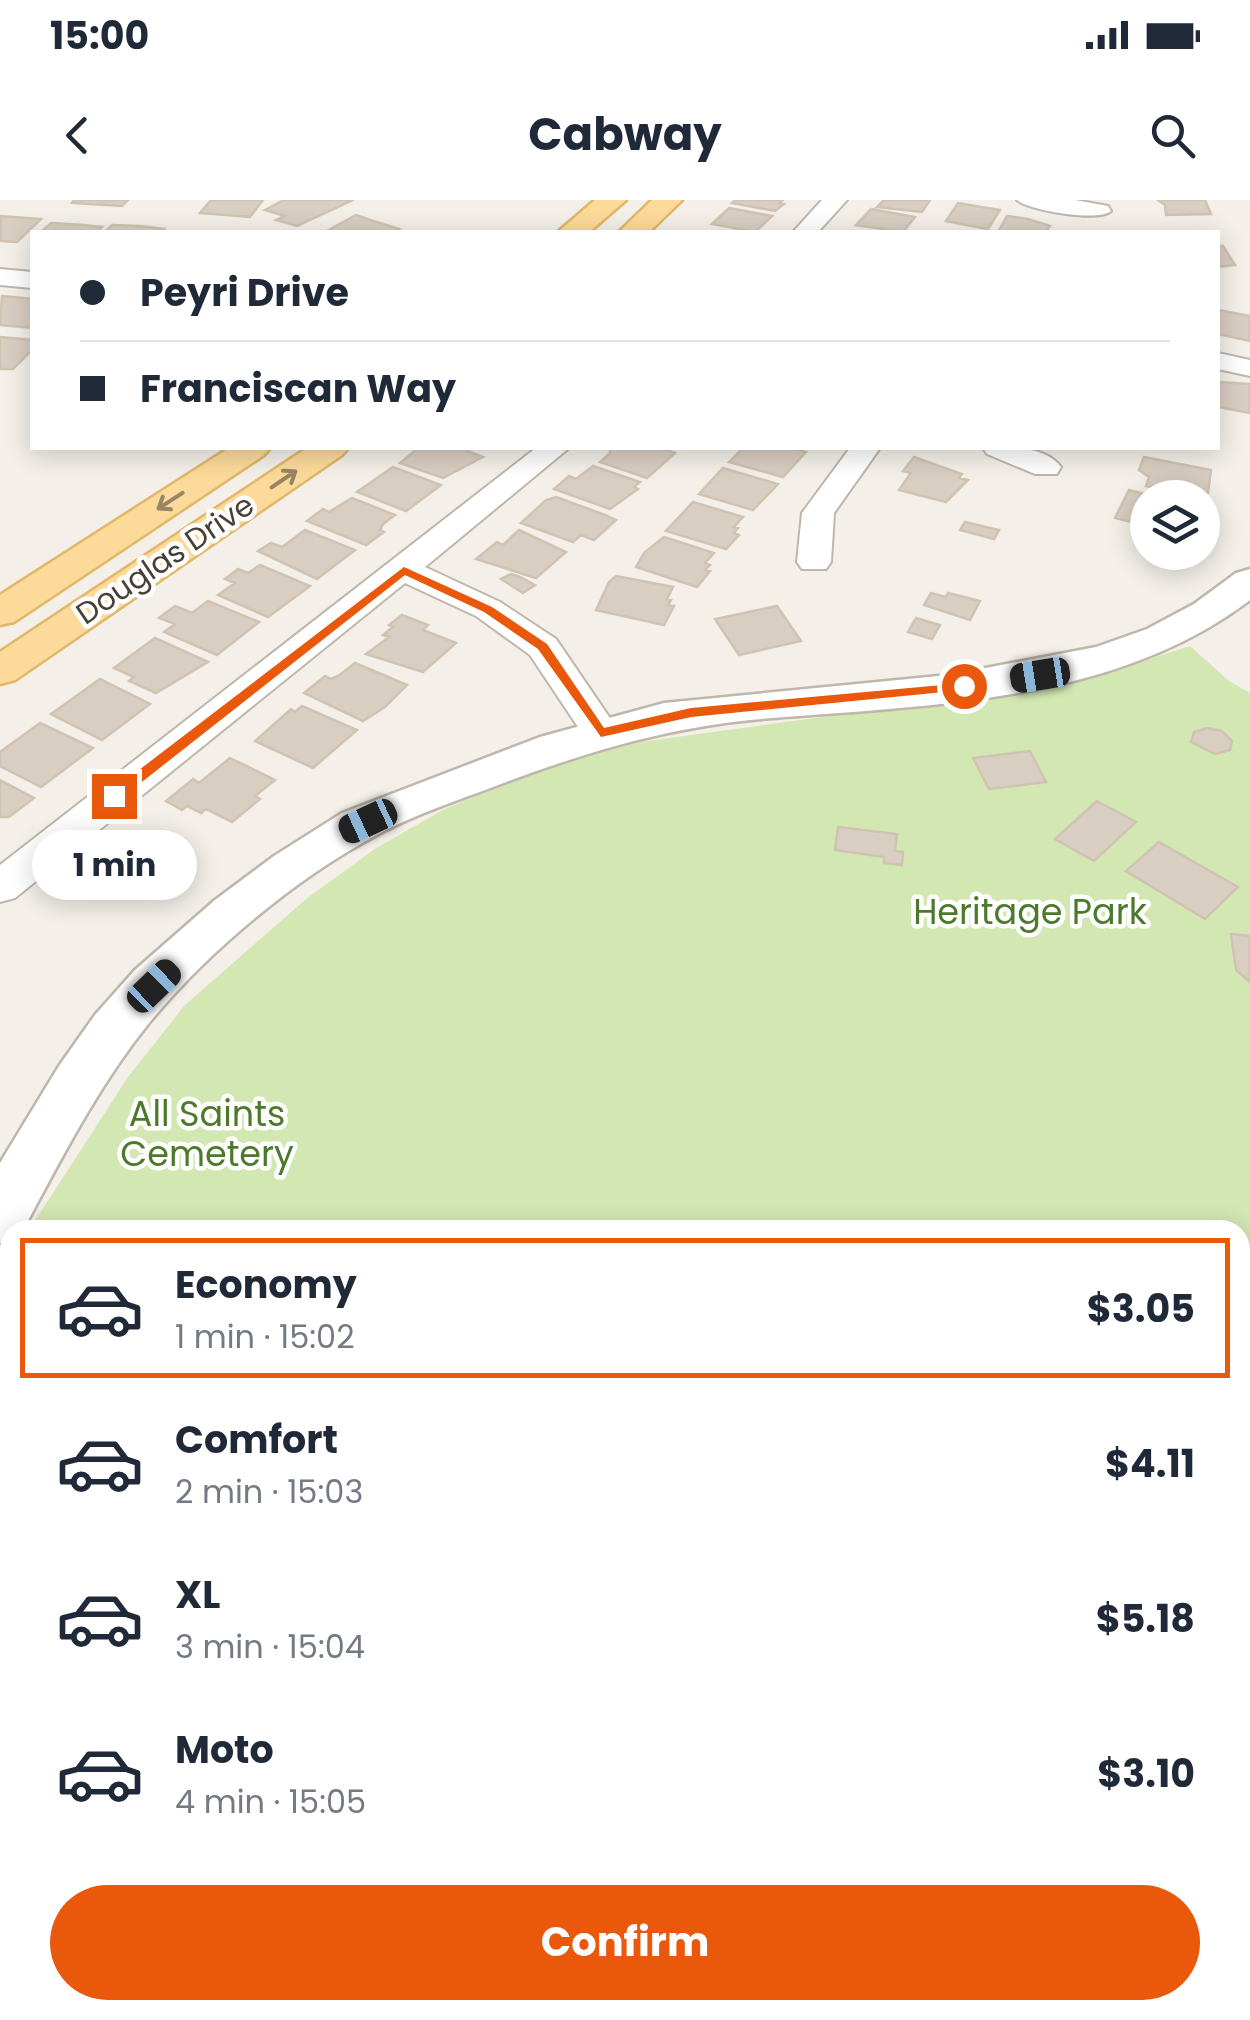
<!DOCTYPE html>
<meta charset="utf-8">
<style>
:root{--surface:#fff;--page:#f2f2f3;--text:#1f2937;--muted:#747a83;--line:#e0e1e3;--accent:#ea580c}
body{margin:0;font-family:Poppins,sans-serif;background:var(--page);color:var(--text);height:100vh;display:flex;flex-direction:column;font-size:38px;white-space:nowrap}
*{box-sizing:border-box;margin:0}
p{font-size:32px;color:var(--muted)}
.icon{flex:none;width:55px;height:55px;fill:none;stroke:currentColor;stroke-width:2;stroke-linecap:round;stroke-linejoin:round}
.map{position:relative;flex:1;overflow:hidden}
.sheet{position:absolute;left:0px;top:1020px;width:1250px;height:800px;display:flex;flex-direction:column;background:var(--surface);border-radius:30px 30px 0 0;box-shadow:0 5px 25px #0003}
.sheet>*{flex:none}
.top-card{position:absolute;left:30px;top:30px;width:1190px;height:220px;border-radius:0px;box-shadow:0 5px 25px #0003;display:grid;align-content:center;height:220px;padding:0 50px;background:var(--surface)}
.buttons{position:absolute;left:1130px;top:280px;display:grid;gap:20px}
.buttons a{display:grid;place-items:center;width:90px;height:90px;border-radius:50%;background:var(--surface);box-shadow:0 5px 25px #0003;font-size:50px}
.end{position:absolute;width:45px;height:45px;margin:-22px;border:12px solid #ea580c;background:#fff;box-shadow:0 0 0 5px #fff}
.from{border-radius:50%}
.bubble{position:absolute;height:70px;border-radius:35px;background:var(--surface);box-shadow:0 5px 25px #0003;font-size:32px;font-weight:700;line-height:70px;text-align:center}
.car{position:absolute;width:30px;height:60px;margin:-30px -15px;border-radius:12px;box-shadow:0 0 8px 2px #0007;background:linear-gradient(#222 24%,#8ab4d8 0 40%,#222 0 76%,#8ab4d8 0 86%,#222 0)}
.top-card b{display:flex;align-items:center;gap:35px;height:95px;font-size:38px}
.top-card b+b{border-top:2px solid var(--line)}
.top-card i{width:25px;height:25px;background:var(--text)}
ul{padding:18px 0 0;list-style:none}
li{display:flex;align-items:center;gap:30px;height:140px;margin:0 20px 15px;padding:0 30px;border:5px solid transparent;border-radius:0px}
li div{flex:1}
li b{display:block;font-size:38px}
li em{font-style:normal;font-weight:700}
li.active{border-color:var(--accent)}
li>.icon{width:90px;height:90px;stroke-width:1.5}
.button{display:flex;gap:20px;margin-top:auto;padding:20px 50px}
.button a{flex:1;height:115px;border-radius:60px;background:var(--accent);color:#fff;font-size:40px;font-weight:700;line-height:115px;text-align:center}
.status{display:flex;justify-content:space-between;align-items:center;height:70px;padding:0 50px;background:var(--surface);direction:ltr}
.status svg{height:28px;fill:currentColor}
header{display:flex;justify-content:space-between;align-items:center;height:130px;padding:0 50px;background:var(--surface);font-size:45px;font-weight:700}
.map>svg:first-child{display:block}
.green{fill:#d3e7b3}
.building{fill:#d9cec2;stroke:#d0c3b2;stroke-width:2.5}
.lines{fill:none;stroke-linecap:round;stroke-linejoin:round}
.minor-casing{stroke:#bfb7ac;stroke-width:4}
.tertiary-casing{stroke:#bfb7ac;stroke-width:5}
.primary-casing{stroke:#e1b76a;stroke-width:5}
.minor{fill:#fff;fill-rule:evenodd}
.tertiary{fill:#fff;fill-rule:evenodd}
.primary{fill:#fcda9a;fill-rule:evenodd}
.oneway{stroke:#998564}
.route{fill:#ea580c}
.labels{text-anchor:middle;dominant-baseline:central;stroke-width:9;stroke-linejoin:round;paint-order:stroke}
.far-street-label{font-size:30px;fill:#484037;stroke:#fff}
.park-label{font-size:35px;fill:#4d792b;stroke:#fff}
</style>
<div class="status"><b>15:00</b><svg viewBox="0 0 49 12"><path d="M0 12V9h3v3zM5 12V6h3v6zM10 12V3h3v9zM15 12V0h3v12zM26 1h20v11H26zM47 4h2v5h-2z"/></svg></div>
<header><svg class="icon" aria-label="back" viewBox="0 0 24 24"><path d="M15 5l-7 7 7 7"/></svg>Cabway<svg class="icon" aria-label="search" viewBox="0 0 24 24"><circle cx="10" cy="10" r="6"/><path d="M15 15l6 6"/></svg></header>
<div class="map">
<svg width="1250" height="1820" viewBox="0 0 1250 1820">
<rect width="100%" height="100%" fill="#f4f0e9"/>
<path class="green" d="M 1190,446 L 1229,481 L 1250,493 L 1250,1820 L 894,1820 L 850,1810 L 1240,1810 L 1240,1030 L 29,1030 L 128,877 L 185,805 L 306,699 L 376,648 L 443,610 L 575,554 L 611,546 L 1027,489 L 1092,477 Z
M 10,1063 L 10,1619 L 0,1617 L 0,1080 Z"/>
<path class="building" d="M 74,0 L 128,0 L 122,6 L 72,3 Z
M 211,0 L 263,0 L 250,17 L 200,13 Z
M 284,0 L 346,0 L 351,1 L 297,26 L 276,20 L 285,16 L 265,10 Z
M 736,0 L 783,0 L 780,3 L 784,4 L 775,11 L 732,3 Z
M 884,0 L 930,0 L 922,12 L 877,7 Z
M 1158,0 L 1205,0 L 1211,14 L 1166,15 L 1165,5 Z
M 958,3 L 987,8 L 1000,10 L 988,29 L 946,21 Z
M 729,8 L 772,16 L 755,32 L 712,24 Z
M 871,9 L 915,17 L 903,32 L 856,25 Z
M 356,15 L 370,20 L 399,29 L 392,32 L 325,32 Z
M 0,16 L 41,19 L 17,42 L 1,41 Z
M 1007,16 L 1028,19 L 1050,26 L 1046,32 L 998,32 Z
M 51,23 L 83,25 L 102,27 L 97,32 L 41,32 Z
M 112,25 L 140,26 L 164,29 L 161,32 L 105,32 Z
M 1218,46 L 1223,46 L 1235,65 L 1218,67 Z
M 2,96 L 32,99 L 32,128 L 0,125 Z
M 1218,110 L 1250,116 L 1250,141 L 1218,134 Z
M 0,137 L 32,140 L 32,150 L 13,169 L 0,169 Z
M 1218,182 L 1250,184 L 1250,213 L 1218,207 Z
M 418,248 L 460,248 L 483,257 L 443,278 L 400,263 Z
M 610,248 L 660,248 L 675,253 L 647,278 L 600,262 L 610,253 Z
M 743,248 L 789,248 L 806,252 L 783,277 L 729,262 Z
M 914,257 L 962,274 L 959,278 L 968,280 L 946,302 L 899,290 L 911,273 L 903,271 Z
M 1144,257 L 1211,270 L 1208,293 L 1198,298 L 1146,286 L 1149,277 L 1139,270 Z
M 593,266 L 640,282 L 634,287 L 638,289 L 610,309 L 554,289 L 569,276 L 576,279 Z
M 393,267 L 441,285 L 406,311 L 357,292 Z
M 723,268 L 778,284 L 753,310 L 699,294 Z
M 1129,290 L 1159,298 L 1148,298 L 1148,326 L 1115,318 Z
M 556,297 L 605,315 L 616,320 L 594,340 L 581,335 L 573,342 L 521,323 L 546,300 Z
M 352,298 L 395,315 L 383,324 L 380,330 L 384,332 L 366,345 L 307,321 L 323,309 L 329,312 Z
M 693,302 L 743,317 L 734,327 L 738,328 L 734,333 L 739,335 L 726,349 L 666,331 Z
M 965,322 L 999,330 L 994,339 L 960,330 Z
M 305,330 L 355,350 L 317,379 L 258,351 L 271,343 L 282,347 Z
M 519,330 L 566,352 L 536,378 L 476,359 L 497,342 L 503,345 Z
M 664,337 L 714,353 L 705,363 L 710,365 L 705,370 L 710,371 L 697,387 L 636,367 L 644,353 Z
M 260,365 L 310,386 L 268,417 L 218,395 L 235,383 L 225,379 L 238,369 L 248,373 Z
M 511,374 L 520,377 L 535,385 L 523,393 L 501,379 Z
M 616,376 L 673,387 L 667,399 L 671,400 L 668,405 L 674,406 L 664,425 L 596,410 L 609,382 Z
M 931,393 L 946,397 L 948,393 L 980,401 L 970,420 L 924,405 Z
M 208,401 L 259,422 L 217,455 L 164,432 L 175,424 L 159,418 L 175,406 L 192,413 Z
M 777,406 L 801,441 L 739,455 L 715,419 Z
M 402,415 L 428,425 L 423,430 L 456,443 L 423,472 L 366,454 L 389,437 L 383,435 L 393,427 L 389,425 Z
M 916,418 L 940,425 L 932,439 L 908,432 Z
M 155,438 L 208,462 L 156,493 L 129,481 L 134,477 L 114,468 Z
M 355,463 L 407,485 L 385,507 L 363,521 L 304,493 L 325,476 L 331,479 L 340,475 Z
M 100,479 L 150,504 L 102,540 L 51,514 Z
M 302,506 L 357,530 L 313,568 L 255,541 L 291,509 L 295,512 Z
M 40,523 L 93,548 L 41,587 L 0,566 L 0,552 Z
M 1207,528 L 1222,531 L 1232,541 L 1230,550 L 1215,554 L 1191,542 L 1194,532 Z
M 1030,551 L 1046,582 L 989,589 L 973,558 Z
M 230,558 L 275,580 L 255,596 L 260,599 L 232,622 L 206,609 L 201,613 L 187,606 L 182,610 L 166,601 L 193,579 L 199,583 Z
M 0,580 L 34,598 L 9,617 L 0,617 Z
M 1097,601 L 1136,622 L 1094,661 L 1055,639 Z
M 838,627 L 897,634 L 895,651 L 903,652 L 902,665 L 884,663 L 884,657 L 835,650 Z
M 1159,642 L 1238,687 L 1205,719 L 1126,671 Z
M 1231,734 L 1250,736 L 1250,782 L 1236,770 Z"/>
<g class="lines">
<defs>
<path id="minor" d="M 822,0 L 847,0 L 818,32 L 793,32 Z
M 1017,0 L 1075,0 L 1108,6 L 1111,11 C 1100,22 1029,11 1017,0 Z
M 0,69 L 32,72 L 32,88 L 0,85 Z
M 1218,153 L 1250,160 L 1250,176 L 1218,169 Z
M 536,248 L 569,248 L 425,367 L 500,402 L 556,439 L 620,533 L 614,542 L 601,545 L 588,542 L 530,455 L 476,416 L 405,383 L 15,698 L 0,702 L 0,665 Z
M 850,248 L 880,248 L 834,313 L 831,362 L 826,369 L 802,369 L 797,362 L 802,313 Z
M 983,248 C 1007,247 1045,245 1061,267 L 1057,274 L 1035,274 L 987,254 Z"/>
<path id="tertiary" d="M 1250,369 L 1250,400 C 1116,502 933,505 772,518 C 676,525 591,550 501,584 C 459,600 415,614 375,636 C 296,678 206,753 149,823 C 98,886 61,959 23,1030 L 10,1030 L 10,1039 L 0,1043 L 0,963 L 59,866 L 95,815 L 135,770 L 215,700 L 274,656 L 342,613 L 540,537 L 664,503 L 949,475 L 1096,447 L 1147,429 L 1194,404 L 1236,373 Z"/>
<path id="primary" d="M 595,0 L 626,0 L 589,32 L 558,32 Z
M 652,0 L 682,0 L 649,32 L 619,32 Z
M 229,248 L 270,248 L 264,255 L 14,422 L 0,425 L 0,395 Z
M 307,248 L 348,248 L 342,255 L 15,480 L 0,484 L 0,452 Z"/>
</defs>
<use href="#minor" class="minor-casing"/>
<use href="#tertiary" class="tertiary-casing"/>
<use href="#primary" class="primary-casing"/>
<use href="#minor" class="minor"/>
<use href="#tertiary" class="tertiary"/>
<use href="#primary" class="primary"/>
</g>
<defs><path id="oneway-shaft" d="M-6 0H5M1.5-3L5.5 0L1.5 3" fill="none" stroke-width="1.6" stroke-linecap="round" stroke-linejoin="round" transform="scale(2.5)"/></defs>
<g class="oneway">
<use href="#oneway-shaft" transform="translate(284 279) rotate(-34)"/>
<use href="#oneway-shaft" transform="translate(170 301) rotate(147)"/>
</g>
<path class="route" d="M 404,367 L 492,407 L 547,444 L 604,528 L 691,508 L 964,483 L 971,486 L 964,490 L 691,517 L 601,537 L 538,449 L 484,412 L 405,375 L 119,600 L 109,600 L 109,593 Z"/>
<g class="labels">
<g class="far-street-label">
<text transform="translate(165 359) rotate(-34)">Douglas Drive</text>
</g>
<g class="park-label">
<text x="1030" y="711">Heritage Park</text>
<text x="207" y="913">All Saints<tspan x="207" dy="40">Cemetery</tspan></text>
</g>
</g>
</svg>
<div class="buttons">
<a><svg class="icon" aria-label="layers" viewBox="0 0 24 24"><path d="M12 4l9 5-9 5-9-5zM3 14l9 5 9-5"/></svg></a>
</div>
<i class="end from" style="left:964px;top:486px"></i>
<i class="end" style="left:114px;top:596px"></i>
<div class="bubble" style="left:32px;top:630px;width:165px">1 min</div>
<i class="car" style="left:1040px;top:475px;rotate:261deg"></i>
<i class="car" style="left:368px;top:621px;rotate:245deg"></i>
<i class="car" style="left:154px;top:786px;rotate:46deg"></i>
<div class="top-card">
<b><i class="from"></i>Peyri Drive</b>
<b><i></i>Franciscan Way</b>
</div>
<section class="sheet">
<ul>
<li class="active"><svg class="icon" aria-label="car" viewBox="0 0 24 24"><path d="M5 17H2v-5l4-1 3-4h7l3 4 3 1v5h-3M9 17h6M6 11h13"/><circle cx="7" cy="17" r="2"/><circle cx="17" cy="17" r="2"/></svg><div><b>Economy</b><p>1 min · 15:02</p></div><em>$3.05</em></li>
<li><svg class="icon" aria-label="car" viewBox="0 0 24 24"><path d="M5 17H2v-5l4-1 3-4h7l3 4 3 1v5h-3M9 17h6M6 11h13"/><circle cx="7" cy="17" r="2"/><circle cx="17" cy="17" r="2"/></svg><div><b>Comfort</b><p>2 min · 15:03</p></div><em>$4.11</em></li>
<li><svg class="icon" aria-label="car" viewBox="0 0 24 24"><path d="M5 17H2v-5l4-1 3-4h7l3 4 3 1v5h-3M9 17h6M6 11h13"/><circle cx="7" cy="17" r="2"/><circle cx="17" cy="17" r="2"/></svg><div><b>XL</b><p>3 min · 15:04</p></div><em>$5.18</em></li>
<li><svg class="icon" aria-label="car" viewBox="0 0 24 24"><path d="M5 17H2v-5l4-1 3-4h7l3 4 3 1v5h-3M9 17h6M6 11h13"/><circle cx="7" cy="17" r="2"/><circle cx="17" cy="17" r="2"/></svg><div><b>Moto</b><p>4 min · 15:05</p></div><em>$3.10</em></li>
</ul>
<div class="button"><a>Confirm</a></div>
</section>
</div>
